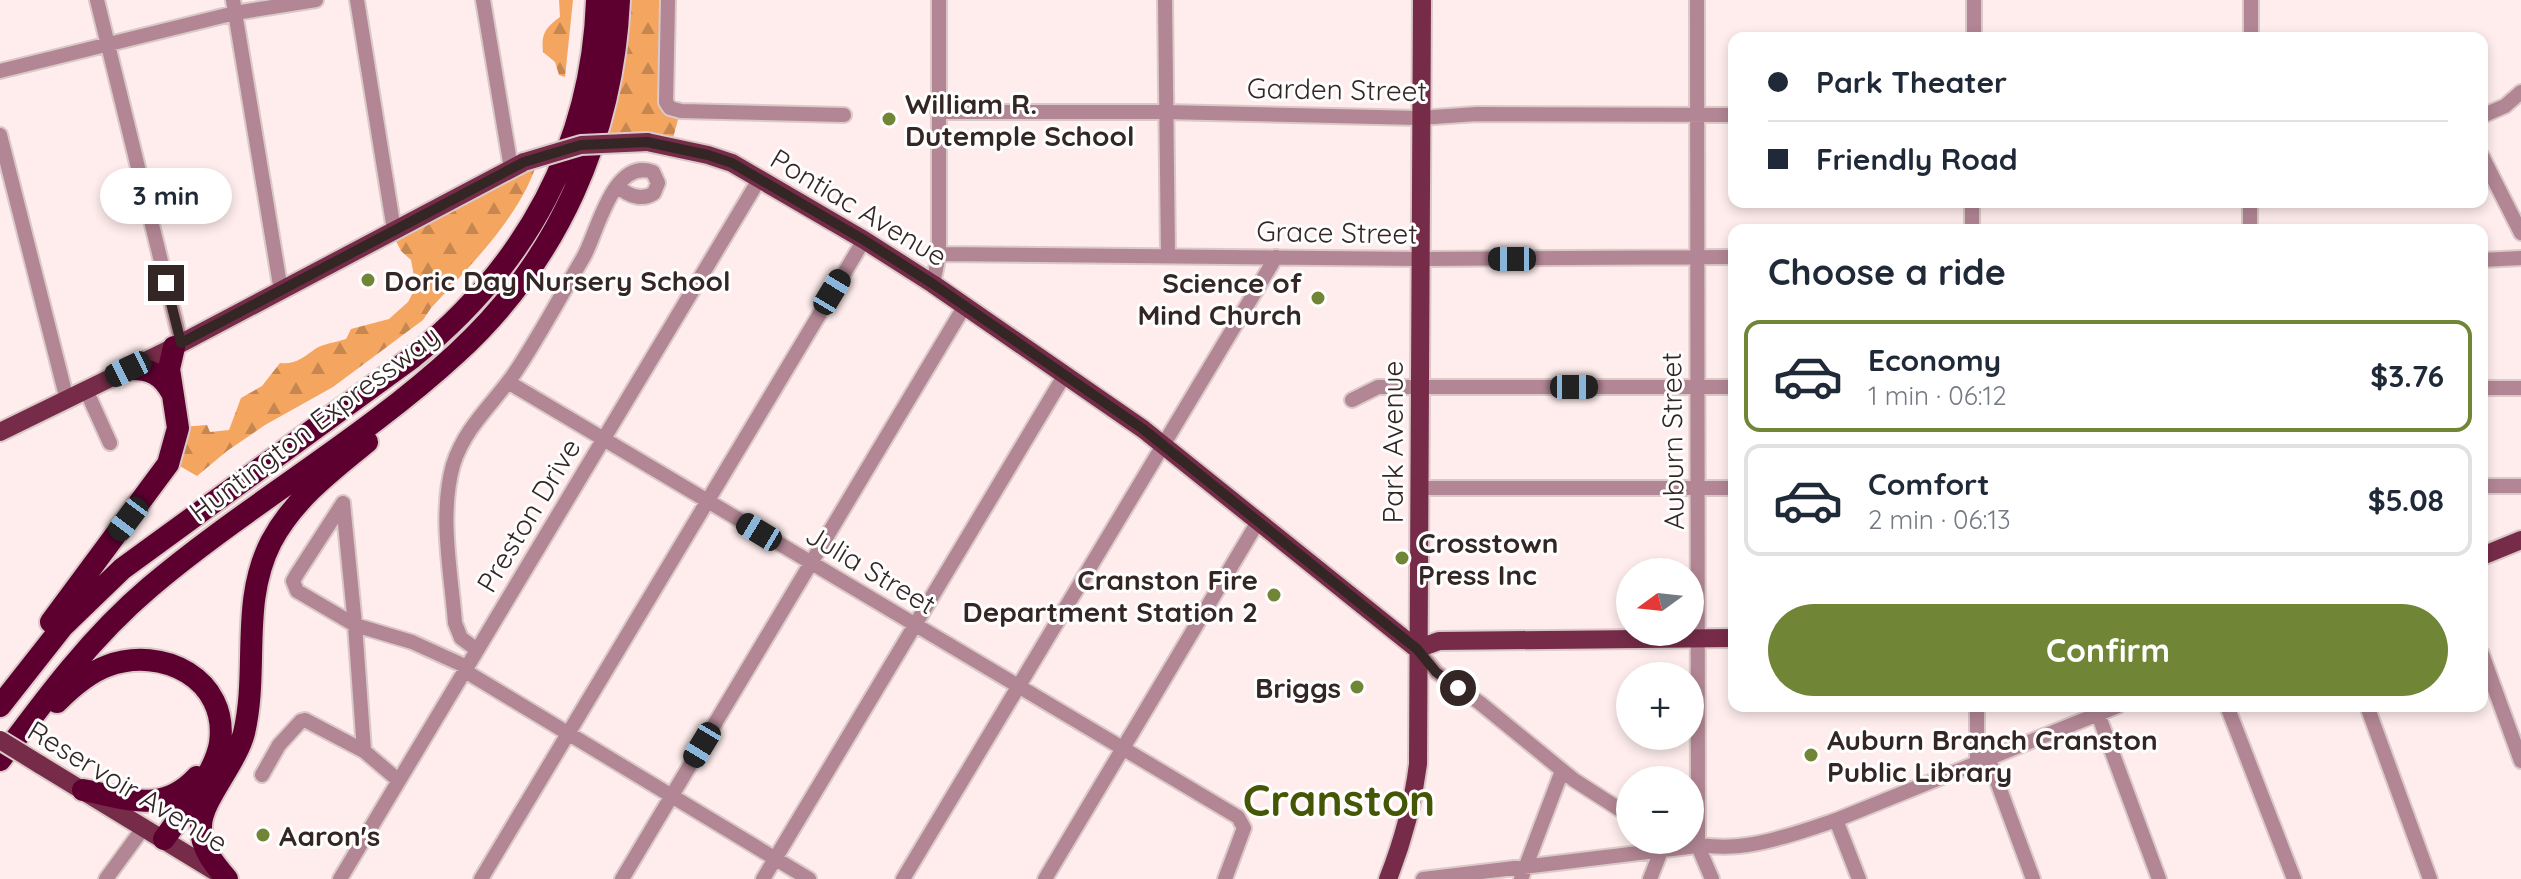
<!DOCTYPE html>
<meta charset="utf-8">
<style>
:root{--surface:#fff;--page:#f2f2f3;--text:#1f2937;--muted:#747a83;--line:#e0e1e3;--accent:#708536}
body{margin:0;font-family:Quicksand,sans-serif;background:var(--page);color:var(--text);height:100vh;display:flex;flex-direction:column;font-size:30px;white-space:nowrap}
*{box-sizing:border-box;margin:0}
p{font-size:26px;color:var(--muted)}
.icon{flex:none;width:44px;height:44px;fill:none;stroke:currentColor;stroke-width:2;stroke-linecap:round;stroke-linejoin:round}
.map{position:relative;flex:1;overflow:hidden}
.panel{position:absolute;left:1728px;top:224px;width:760px;height:488px;display:flex;flex-direction:column;background:var(--surface);border-radius:16px;box-shadow:0 4px 12px #0003}
.panel>*{flex:none}
.banner{position:absolute;left:1728px;top:32px;width:760px;height:176px;border-radius:16px;box-shadow:0 4px 12px #0003;display:grid;align-content:center;height:176px;padding:0 40px;background:var(--surface)}
.needle{width:52px;rotate:255deg}
.buttons{position:absolute;left:1616px;top:558px;display:grid;gap:16px}
.buttons a{display:grid;place-items:center;width:88px;height:88px;border-radius:50%;background:var(--surface);box-shadow:0 4px 12px #0003;font-size:40px}
.end{position:absolute;width:36px;height:36px;margin:-18px;border:10px solid #352626;background:#fff;box-shadow:0 0 0 4px #fff}
.from{border-radius:50%}
.bubble{position:absolute;height:56px;border-radius:28px;background:var(--surface);box-shadow:0 4px 12px #0003;font-size:26px;font-weight:800;line-height:56px;text-align:center}
.car{position:absolute;width:24px;height:48px;margin:-24px -12px;border-radius:10px;box-shadow:0 0 6px 2px #0007;background:linear-gradient(#222 24%,#8ab4d8 0 40%,#222 0 76%,#8ab4d8 0 86%,#222 0)}
.banner b{display:flex;align-items:center;gap:28px;height:76px;font-size:30px}
.banner b+b{border-top:2px solid var(--line)}
.banner i{width:20px;height:20px;background:var(--text)}
ul{padding:0;list-style:none}
li{display:flex;align-items:center;gap:24px;height:112px;margin:0 16px 12px;padding:0 24px;border:4px solid var(--line);border-radius:16px}
li div{flex:1}
li b{display:block;font-size:30px}
li em{font-style:normal;font-weight:800}
li.selected{border-color:var(--accent)}
li>.icon{width:72px;height:72px;stroke-width:1.5}
h2{padding:0 40px;font-size:36px;line-height:96px}
.action{display:flex;gap:16px;margin-top:auto;padding:16px 40px}
.action a{flex:1;height:92px;border-radius:48px;background:var(--accent);color:#fff;font-size:32px;font-weight:800;line-height:92px;text-align:center}
.map>svg:first-child{display:block}
.forest{fill:url(#forest-firs)}
.lines{fill:none;stroke-linecap:round;stroke-linejoin:round}
.minor-casing{stroke:#dac9c8;stroke-width:18}
.major-casing{stroke:#dac9c8;stroke-width:22}
.highway-casing{stroke:#dac9c8;stroke-width:26}
.minor{stroke:#b28694;stroke-width:14}
.major{stroke:#762c49;stroke-width:18}
.highway{stroke:#5d0030;stroke-width:22}
.major-bridge-casing{stroke:#dac9c8;stroke-width:22;stroke-linecap:butt}
.major-bridge{stroke:#762c49;stroke-width:18}
.route{stroke:#352626;stroke-width:10}
.poi-dot{fill:#708536;stroke:#fefefe;stroke-width:3}
.labels{text-anchor:middle;dominant-baseline:central;stroke-width:6;stroke-linejoin:round;paint-order:stroke}
.street-label{font-size:28px;fill:#352626;stroke:#fefefe}
.poi-label{font-size:28px;font-weight:bold;fill:#352626;stroke:#fefefe;text-anchor:start}
.town-label{font-size:44px;font-weight:bold;fill:#455605;stroke:#fefefe}
</style>
<div class="map">
<svg width="2521" height="879" viewBox="0 0 2521 879">
<defs>
<pattern id="forest-firs" width="22" height="20" patternUnits="userSpaceOnUse" patternTransform="scale(2)"><rect width="22" height="20" fill="#f4a560"/><path d="M5 1l3.5 6h-7zM16 11l3.5 6h-7z" fill="#c6864f"/></pattern>
</defs>
<rect width="100%" height="100%" fill="#feedec"/>
<path class="forest" d="M 559,0 L 573,0 L 565,77 L 559,75 L 555,62 L 543,52 C 541,34 545,28 560,17 Z
M 628,0 L 667,0 L 669,103 L 680,112 L 672,142 L 604,137 Z
M 539,155 C 526,211 469,267 431,308 L 423,320 L 333,387 L 265,425 L 227,451 L 197,476 L 171,461 L 181,427 L 207,425 L 210,432 L 229,430 L 241,398 L 262,386 L 280,363 C 295,365 304,357 315,349 C 322,344 337,342 346,339 L 351,329 L 389,319 L 408,302 L 416,287 L 411,260 L 401,251 L 392,233 Z"/>
<g class="lines">
<defs>
<path id="minor" d="M 97,0 L 181,343
M 233,0 L 281,291
M 357,0 L 394,230
M 483,0 L 511,168
M 668,0 L 666,102 L 670,108 L 681,111 L 844,115
M 1165,0 L 1168,255
M 1697,0 L 1698,846 L 1712,879
M 1974,0 L 1974,38
M 2251,38 L 2251,0
M 0,71 L 235,13 L 316,0
M 938,112 L 1166,112 L 1419,118 L 1477,114 L 1734,115
M 2482,116 L 2505,106 L 2521,92
M 0,135 L 67,400
M 2482,156 L 2521,233
M 1972,202 L 1972,230
M 2250,230 L 2250,202
M 939,254 L 1420,259 L 1734,257
M 2482,260 L 2521,258
M 933,284 L 939,254 L 939,0
M 508,382 L 1238,817 L 1244,828 L 1225,879
M 2482,388 L 2521,388
M 86,390 L 110,443
M 1352,400 L 1378,387 L 1734,387
M 2482,486 L 2521,486
M 1421,488 L 1734,488
M 343,503 L 297,574 L 293,581 L 297,591 L 355,625 L 412,642 L 467,667
M 343,503 L 355,625 L 364,751
M 1417,649 L 1436,672 L 1480,703 L 1574,780 L 1630,816
M 477,650 L 461,638 L 455,623 C 451,572 439,515 453,465 C 465,427 492,405 514,374 C 539,337 560,297 583,258 C 597,235 612,157 653,172 L 658,183 L 654,193 C 643,201 628,196 619,187
M 2482,654 L 2521,761
M 465,671 L 809,879
M 1977,706 L 1977,761
M 2227,706 L 2294,879
M 2367,706 L 2430,879
M 2098,714 L 2159,879
M 1988,757 L 2033,879
M 262,775 L 279,745 L 301,721 L 305,720 L 364,751 L 398,780
M 1836,820 L 1859,879
M 1683,840 C 1731,858 1789,836 1836,820 L 2118,706
M 106,879 L 144,827
M 340,879 L 760,178
M 481,879 L 864,240
M 622,879 L 964,307
M 763,879 L 1064,376
M 903,879 L 1276,257
M 1045,879 L 1259,520
M 1423,879 L 1697,846
M 1521,879 L 1562,771
M 1650,879 L 1661,851"/>
<path id="major" d="M 647,142 L 708,155 L 732,163 L 864,240 L 933,284 L 1143,429 L 1417,649 L 1439,641 L 1734,638
M 0,432 L 174,347 L 524,162
M 2482,556 L 2521,540
M 39,764 L 221,875
M 1388,879 C 1403,841 1413,804 1418,764 L 1422,0"/>
<path id="highway" d="M 128,369 C 149,368 162,374 172,393
M 51,622 L 168,464 L 178,428 L 169,369 L 174,347
M 57,702 C 72,687 88,673 107,666 C 162,645 229,679 220,743 C 215,774 182,813 164,839
M 0,706 L 63,626 L 122,569 L 413,357 C 526,266 592,146 597,0
M 0,760 C 46,698 91,637 150,587 C 248,504 363,440 457,353 C 558,260 613,136 619,0
M 83,790 C 127,798 162,815 197,777
M 227,879 C 214,864 200,847 201,826 C 201,801 236,764 244,733 C 259,669 240,603 271,542 C 293,500 331,471 367,442"/>
</defs>
<use href="#minor" class="minor-casing"/>
<use href="#major" class="major-casing"/>
<use href="#highway" class="highway-casing"/>
<use href="#minor" class="minor"/>
<use href="#major" class="major"/>
<use href="#highway" class="highway"/>
<defs>
<path id="major-bridge" d="M 524,162 L 581,145 L 647,142
M 0,740 L 39,764"/>
</defs>
<use href="#major-bridge" class="major-bridge-casing"/>
<use href="#major-bridge" class="major-bridge"/>
</g>
<g class="lines">
<path class="route" d="M 166,283 L 181,343 L 524,162 L 581,145 L 647,142 L 708,155 L 732,163 L 864,240 L 933,284 L 1143,429 L 1417,649 L 1436,672 L 1458,688"/>
</g>
<g class="poi-dot">
<circle cx="889" cy="119" r="8"/>
<circle cx="368" cy="280" r="8"/>
<circle cx="1318" cy="298" r="8"/>
<circle cx="1402" cy="558" r="8"/>
<circle cx="1274" cy="595" r="8"/>
<circle cx="1357" cy="687" r="8"/>
<circle cx="1811" cy="755" r="8"/>
<circle cx="263" cy="835" r="8"/>
</g>
<g class="labels">
<g class="street-label">
<text transform="translate(1337 89) rotate(1)">Garden Street</text>
<text transform="translate(859 207) rotate(31)">Pontiac Avenue</text>
<text transform="translate(1337 232) rotate(1)">Grace Street</text>
<text transform="translate(314 423) rotate(-37)">Huntington Expressway</text>
<text transform="translate(1672 441) rotate(-91)">Auburn Street</text>
<text transform="translate(1392 442) rotate(-90)">Park Avenue</text>
<text transform="translate(528 515) rotate(-59)">Preston Drive</text>
<text transform="translate(871 569) rotate(31)">Julia Street</text>
<text transform="translate(128 786) rotate(31)">Reservoir Avenue</text>
</g>
<g class="poi-label">
<text x="905" y="103">William R.<tspan x="905" dy="32">Dutemple School</tspan></text>
<text x="384" y="280">Doric Day Nursery School</text>
<text x="1302" y="282" text-anchor="end">Science of<tspan x="1302" dy="32">Mind Church</tspan></text>
<text x="1418" y="542">Crosstown<tspan x="1418" dy="32">Press Inc</tspan></text>
<text x="1258" y="579" text-anchor="end">Cranston Fire<tspan x="1258" dy="32">Department Station 2</tspan></text>
<text x="1341" y="687" text-anchor="end">Briggs</text>
<text x="1827" y="739">Auburn Branch Cranston<tspan x="1827" dy="32">Public Library</tspan></text>
<text x="279" y="835">Aaron's</text>
</g>
<g class="town-label">
<text x="1339" y="799">Cranston</text>
</g>
</g>
</svg>
<div class="buttons">
<a><svg class="needle" viewBox="-14 -14 28 28"><path d="M0-13l5 13h-10z" fill="#e53935"/><path d="M0 13l5-13h-10z" fill="#747a83"/></svg></a>
<a>+</a>
<a>−</a>
</div>
<i class="end from" style="left:1458px;top:688px"></i>
<i class="end" style="left:166px;top:283px"></i>
<div class="bubble" style="left:100px;top:168px;width:132px">3 min</div>
<i class="car" style="left:1512px;top:259px;rotate:270deg"></i>
<i class="car" style="left:832px;top:292px;rotate:31deg"></i>
<i class="car" style="left:128px;top:369px;rotate:244deg"></i>
<i class="car" style="left:1574px;top:387px;rotate:90deg"></i>
<i class="car" style="left:128px;top:519px;rotate:217deg"></i>
<i class="car" style="left:759px;top:532px;rotate:301deg"></i>
<i class="car" style="left:702px;top:745px;rotate:211deg"></i>
<div class="banner">
<b><i class="from"></i>Park Theater</b>
<b><i></i>Friendly Road</b>
</div>
<section class="panel">
<h2>Choose a ride</h2>
<ul>
<li class="selected"><svg class="icon" aria-label="car" viewBox="0 0 24 24"><path d="M5 17H2v-5l4-1 3-4h7l3 4 3 1v5h-3M9 17h6M6 11h13"/><circle cx="7" cy="17" r="2"/><circle cx="17" cy="17" r="2"/></svg><div><b>Economy</b><p>1 min · 06:12</p></div><em>$3.76</em></li>
<li><svg class="icon" aria-label="car" viewBox="0 0 24 24"><path d="M5 17H2v-5l4-1 3-4h7l3 4 3 1v5h-3M9 17h6M6 11h13"/><circle cx="7" cy="17" r="2"/><circle cx="17" cy="17" r="2"/></svg><div><b>Comfort</b><p>2 min · 06:13</p></div><em>$5.08</em></li>
</ul>
<div class="action"><a>Confirm</a></div>
</section>
</div>
